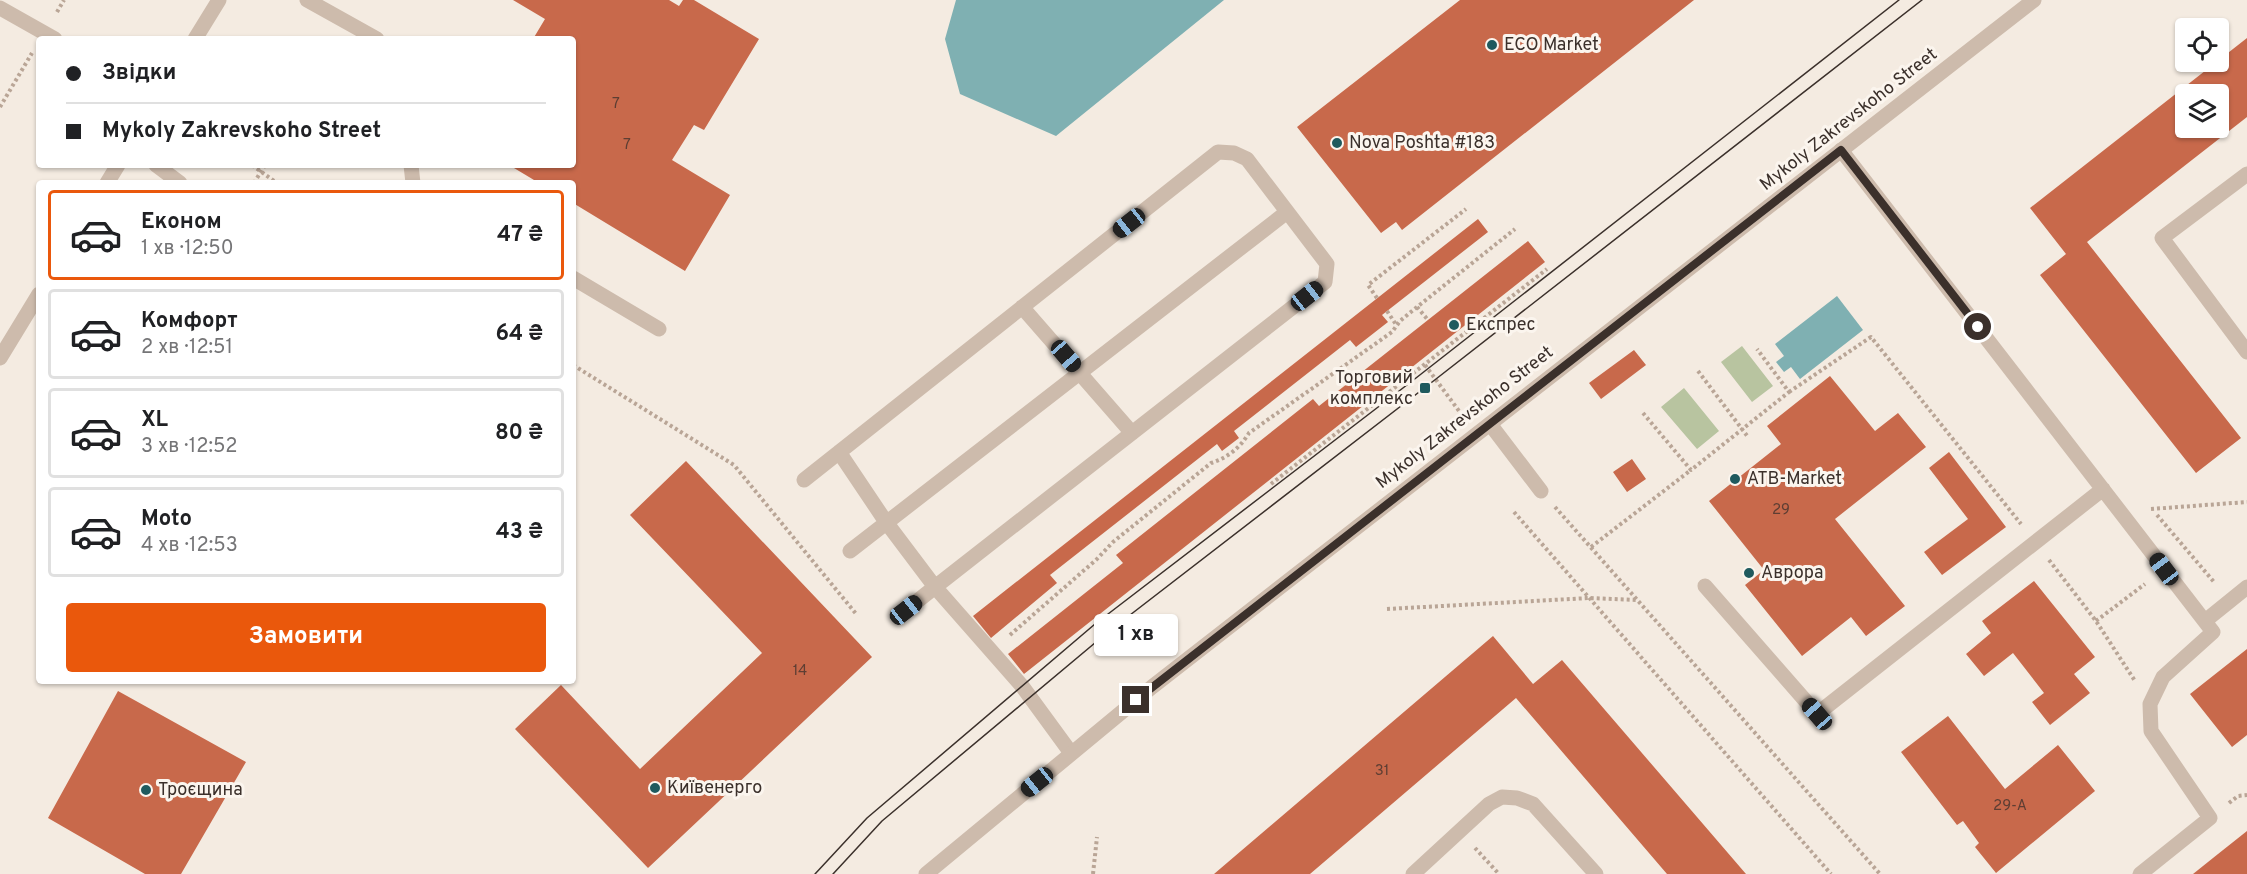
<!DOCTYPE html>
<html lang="uk">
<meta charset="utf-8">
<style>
:root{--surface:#fff;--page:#f6f6f6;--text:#202124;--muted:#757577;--line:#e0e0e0;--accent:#ea580c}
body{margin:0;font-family:Overpass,sans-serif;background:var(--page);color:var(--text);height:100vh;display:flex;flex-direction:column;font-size:22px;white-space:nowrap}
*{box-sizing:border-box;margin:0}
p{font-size:20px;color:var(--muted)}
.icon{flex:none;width:33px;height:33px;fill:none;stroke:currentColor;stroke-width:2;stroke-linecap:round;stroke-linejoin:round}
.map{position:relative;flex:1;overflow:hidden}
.details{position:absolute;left:36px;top:180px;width:540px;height:504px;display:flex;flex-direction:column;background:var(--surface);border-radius:6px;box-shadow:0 2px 4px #0004}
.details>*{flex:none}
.hud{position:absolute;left:36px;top:36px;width:540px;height:132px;border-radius:6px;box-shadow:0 2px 4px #0004;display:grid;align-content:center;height:132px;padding:0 30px;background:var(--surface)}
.fabs{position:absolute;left:2175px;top:18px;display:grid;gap:12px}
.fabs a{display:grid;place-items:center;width:54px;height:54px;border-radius:6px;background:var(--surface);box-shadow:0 2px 4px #0004;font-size:30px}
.end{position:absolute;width:27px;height:27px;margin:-14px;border:8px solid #3b302b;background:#fff;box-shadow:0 0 0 3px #fff}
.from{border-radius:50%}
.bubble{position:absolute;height:42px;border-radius:6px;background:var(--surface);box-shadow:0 2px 4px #0004;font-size:20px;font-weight:700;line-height:42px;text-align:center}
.car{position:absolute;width:18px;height:36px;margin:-18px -9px;border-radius:8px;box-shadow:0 0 4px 2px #0007;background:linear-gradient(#222 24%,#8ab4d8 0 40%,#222 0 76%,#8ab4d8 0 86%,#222 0)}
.hud b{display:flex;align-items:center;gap:21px;height:57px;font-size:22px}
.hud b+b{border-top:2px solid var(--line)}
.hud i{width:15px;height:15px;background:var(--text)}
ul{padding:10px 0 0;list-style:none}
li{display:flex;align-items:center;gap:18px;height:90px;margin:0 12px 9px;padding:0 18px;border:3px solid var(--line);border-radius:6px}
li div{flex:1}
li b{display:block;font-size:22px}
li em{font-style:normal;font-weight:700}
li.current{border-color:var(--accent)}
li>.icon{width:54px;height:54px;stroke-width:1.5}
.cta{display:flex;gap:12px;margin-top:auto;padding:12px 30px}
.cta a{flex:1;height:69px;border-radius:6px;background:var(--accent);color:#fff;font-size:24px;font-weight:700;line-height:69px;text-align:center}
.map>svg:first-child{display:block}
.green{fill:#b8c4a0}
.water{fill:#7fb0b2}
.building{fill:#c8694b;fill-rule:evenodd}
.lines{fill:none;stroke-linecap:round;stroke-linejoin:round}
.path{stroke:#b9a596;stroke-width:4;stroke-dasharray:3 3;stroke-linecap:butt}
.service{stroke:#cdbbac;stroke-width:15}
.tertiary{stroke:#cdbbac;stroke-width:15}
.tram{stroke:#3b302b;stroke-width:1.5}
.route{stroke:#3b302b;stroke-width:8}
.poi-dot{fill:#1f5a5e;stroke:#fbf5ee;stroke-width:2}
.labels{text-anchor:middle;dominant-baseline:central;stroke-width:6;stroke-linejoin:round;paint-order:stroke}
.number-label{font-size:15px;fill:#5e3e33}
.poi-label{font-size:18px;fill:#3b302b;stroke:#fbf5ee;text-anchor:start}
.street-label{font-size:18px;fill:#3b302b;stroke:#fbf5ee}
</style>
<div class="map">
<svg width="2247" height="874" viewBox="0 0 2247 874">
<rect width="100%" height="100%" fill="#f4ebe1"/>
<path class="green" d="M 1742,346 L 1773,386 L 1752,402 L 1721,362 Z
M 1684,388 L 1719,431 L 1697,449 L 1661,407 Z"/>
<path class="water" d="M 956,0 L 1224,0 L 1056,136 L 960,94 L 945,39 Z
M 1837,296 L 1863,330 L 1800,379 L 1791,367 L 1784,372 L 1776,362 L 1784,356 L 1775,344 Z"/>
<path class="building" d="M 513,0 L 669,0 L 679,6 L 683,0 L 694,0 L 759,39 L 704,130 L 694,125 L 672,160 L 730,195 L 685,271 L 573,203 L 573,183 L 539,183 L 509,165 L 573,165 L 573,39 L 533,39 L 545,19 Z
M 1460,0 L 1694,0 L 1402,230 L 1396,222 L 1381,233 L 1297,127 Z
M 2247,38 L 2247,117 L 2087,242 L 2241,438 L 2196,473 L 2040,275 L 2066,254 L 2030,208 ZM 2186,94 L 2218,94 L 2218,128 L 2186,128 Z
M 1478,219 L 1488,232 L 1382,315 L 1388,322 L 1356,347 L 1350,340 L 1234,431 L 1239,438 L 1222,451 L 1217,444 L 1050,575 L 1057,583 L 991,638 L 973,616 Z
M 1528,241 L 1545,262 L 1024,674 L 1008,654 L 1123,563 L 1116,555 L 1313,399 L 1319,406 Z
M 1634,350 L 1646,365 L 1601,399 L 1589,383 Z
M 1830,376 L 1875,431 L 1898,413 L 1926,447 L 1835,519 L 1905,606 L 1866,636 L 1851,617 L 1802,656 L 1745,585 L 1764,570 L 1709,501 L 1781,444 L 1767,426 Z
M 1949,452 L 2006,527 L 1942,575 L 1924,552 L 1968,519 L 1929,468 Z
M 1632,459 L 1646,479 L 1627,492 L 1613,472 Z
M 686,461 L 872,657 L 648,868 L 515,729 L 561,685 L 640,769 L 762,653 L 630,515 Z
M 2034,581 L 2095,657 L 2074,674 L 2090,693 L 2050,725 L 2032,702 L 2044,693 L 2013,653 L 1984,676 L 1966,654 L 1991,633 L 1982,621 Z
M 1493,636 L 1533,684 L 1562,660 L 1746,874 L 1667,874 L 1516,698 L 1310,874 L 1214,874 Z
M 2247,649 L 2247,735 L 2232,747 L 2190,694 Z
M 118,691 L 246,762 L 181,874 L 145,874 L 48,818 Z
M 1948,716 L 2005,789 L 2058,745 L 2095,791 L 1996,873 L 1975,847 L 1979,843 L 1963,821 L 1957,825 L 1901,752 Z
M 2247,831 L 2247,874 L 2193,874 L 2218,854 Z"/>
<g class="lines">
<path class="path" d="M 57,12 L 64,0
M 0,107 L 32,53
M 252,165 L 277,183
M 254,183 L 265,165
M 1377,298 L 1368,285 L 1466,209
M 1417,307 L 1428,320
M 1387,311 L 1397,326
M 573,365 L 734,465 L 857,615
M 1425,365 L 1462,415
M 1698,371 L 1748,437
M 1789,392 L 1871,337 L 2021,524
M 1643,413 L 1691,470 L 1789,392 L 1757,349
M 1271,484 L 1547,269
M 1555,507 L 1880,874
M 2151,509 L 2247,502
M 1514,512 L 1831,874
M 2157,515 L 2214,582
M 1591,547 L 1691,470
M 2049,560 L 2096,621 L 2135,681
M 1387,609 L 1589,598 L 1637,600
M 2096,621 L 2145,584
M 1010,635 L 1097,559 L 1113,542 L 1211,463 C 1227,458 1240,448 1249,433 L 1392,332 L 1400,321 L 1417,307 L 1515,229
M 2229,803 L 2238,796 L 2247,795
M 1475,848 L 1499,874
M 1093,874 L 1097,837"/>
<path class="service" d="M 307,0 L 377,39
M 0,8 L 55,39
M 1841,150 L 2213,632 L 2163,677 L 2150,704 L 2151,731 L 2210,818 L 2140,874
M 156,165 L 180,183
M 411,165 L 413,183
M 2247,174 L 2162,238 L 2247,352
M 573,278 L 659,329
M 1022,307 L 1132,433
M 1490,424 L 1541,491
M 839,452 L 886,522 L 935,587 L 906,610
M 804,480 L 1218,152 L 1234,153 L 1247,159 L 1327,264 L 1325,282 L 935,587 L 1022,686 L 1071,753
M 850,551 L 1287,212
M 1705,586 L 1817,714 L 2103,489
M 2205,621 L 2247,587
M 1413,874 L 1489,804 L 1502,797 L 1517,798 L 1533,804 L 1596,874"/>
<path class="tertiary" d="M 195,39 L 219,0
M 107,183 L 118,165
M 0,358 L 39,294
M 926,874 L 1152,687 L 2034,0"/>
<path class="tram" d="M 815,874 L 867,818 L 1095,624 L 1416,378 L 1899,0
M 833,874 L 882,821 L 1108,632 L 1436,379 L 1922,0"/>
</g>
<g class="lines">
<path class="route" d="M 1136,700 L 1841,150 L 1978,327"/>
</g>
<g class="poi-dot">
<circle cx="1492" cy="45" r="6"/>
<circle cx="1337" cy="143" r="6"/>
<circle cx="1454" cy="325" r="6"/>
<rect x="1419" y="382" width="12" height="12" rx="3"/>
<circle cx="1735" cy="479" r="6"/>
<circle cx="1749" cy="573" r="6"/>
<circle cx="655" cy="788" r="6"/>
<circle cx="146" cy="790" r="6"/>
</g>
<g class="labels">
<g class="number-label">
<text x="616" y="104">7</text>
<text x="627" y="145">7</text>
<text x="1781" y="510">29</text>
<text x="800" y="671">14</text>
<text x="1382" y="771">31</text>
<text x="2010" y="806">29-А</text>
</g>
<g class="poi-label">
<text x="1504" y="45">ECO Market</text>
<text x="1349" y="143">Nova Poshta #183</text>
<text x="1466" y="325">Експрес</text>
<text x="1413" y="378" text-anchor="end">Торговий<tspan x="1413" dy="21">комплекс</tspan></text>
<text x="1747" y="479">ATB-Market</text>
<text x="1761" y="573">Аврора</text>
<text x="667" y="788">Київенерго</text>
<text x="158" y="790">Троєщина</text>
</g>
<g class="street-label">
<text transform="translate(1849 120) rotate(-38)">Mykoly Zakrevskoho Street</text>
<text transform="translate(1465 418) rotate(-38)">Mykoly Zakrevskoho Street</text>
</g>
</g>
</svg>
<div class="fabs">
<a><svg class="icon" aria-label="locate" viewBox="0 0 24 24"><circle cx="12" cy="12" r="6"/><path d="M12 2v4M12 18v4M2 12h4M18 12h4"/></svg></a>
<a><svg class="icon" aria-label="layers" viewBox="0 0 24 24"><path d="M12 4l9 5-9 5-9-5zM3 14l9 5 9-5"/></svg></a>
</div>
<i class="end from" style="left:1978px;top:327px"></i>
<i class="end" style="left:1136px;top:700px"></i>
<div class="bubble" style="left:1094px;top:614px;width:84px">1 хв</div>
<i class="car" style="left:1129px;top:223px;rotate:232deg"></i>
<i class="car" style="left:1307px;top:296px;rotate:52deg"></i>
<i class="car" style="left:1066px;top:356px;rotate:139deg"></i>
<i class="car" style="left:2164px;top:569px;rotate:323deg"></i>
<i class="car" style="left:906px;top:610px;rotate:52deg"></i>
<i class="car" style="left:1817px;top:714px;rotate:319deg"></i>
<i class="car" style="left:1037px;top:782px;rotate:231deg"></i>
<div class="hud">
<b><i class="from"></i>Звідки</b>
<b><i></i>Mykoly Zakrevskoho Street</b>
</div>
<section class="details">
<ul>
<li class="current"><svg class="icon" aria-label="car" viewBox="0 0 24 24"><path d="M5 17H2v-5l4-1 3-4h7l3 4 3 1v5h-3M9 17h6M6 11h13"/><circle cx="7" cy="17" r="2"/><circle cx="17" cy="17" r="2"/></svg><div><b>Економ</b><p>1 хв · 12:50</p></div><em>47 ₴</em></li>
<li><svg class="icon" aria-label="car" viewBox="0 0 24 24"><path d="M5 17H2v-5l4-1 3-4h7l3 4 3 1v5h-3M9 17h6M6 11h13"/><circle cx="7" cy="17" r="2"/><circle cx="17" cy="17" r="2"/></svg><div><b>Комфорт</b><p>2 хв · 12:51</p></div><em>64 ₴</em></li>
<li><svg class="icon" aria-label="car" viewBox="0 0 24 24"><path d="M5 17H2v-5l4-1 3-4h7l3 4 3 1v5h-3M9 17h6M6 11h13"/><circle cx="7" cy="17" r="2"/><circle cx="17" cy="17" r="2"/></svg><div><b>XL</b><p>3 хв · 12:52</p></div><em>80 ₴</em></li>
<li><svg class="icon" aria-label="car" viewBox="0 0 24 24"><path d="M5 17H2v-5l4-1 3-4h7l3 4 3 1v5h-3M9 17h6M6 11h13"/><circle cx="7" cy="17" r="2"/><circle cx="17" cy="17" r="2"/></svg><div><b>Moto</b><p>4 хв · 12:53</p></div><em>43 ₴</em></li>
</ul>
<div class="cta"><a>Замовити</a></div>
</section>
</div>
